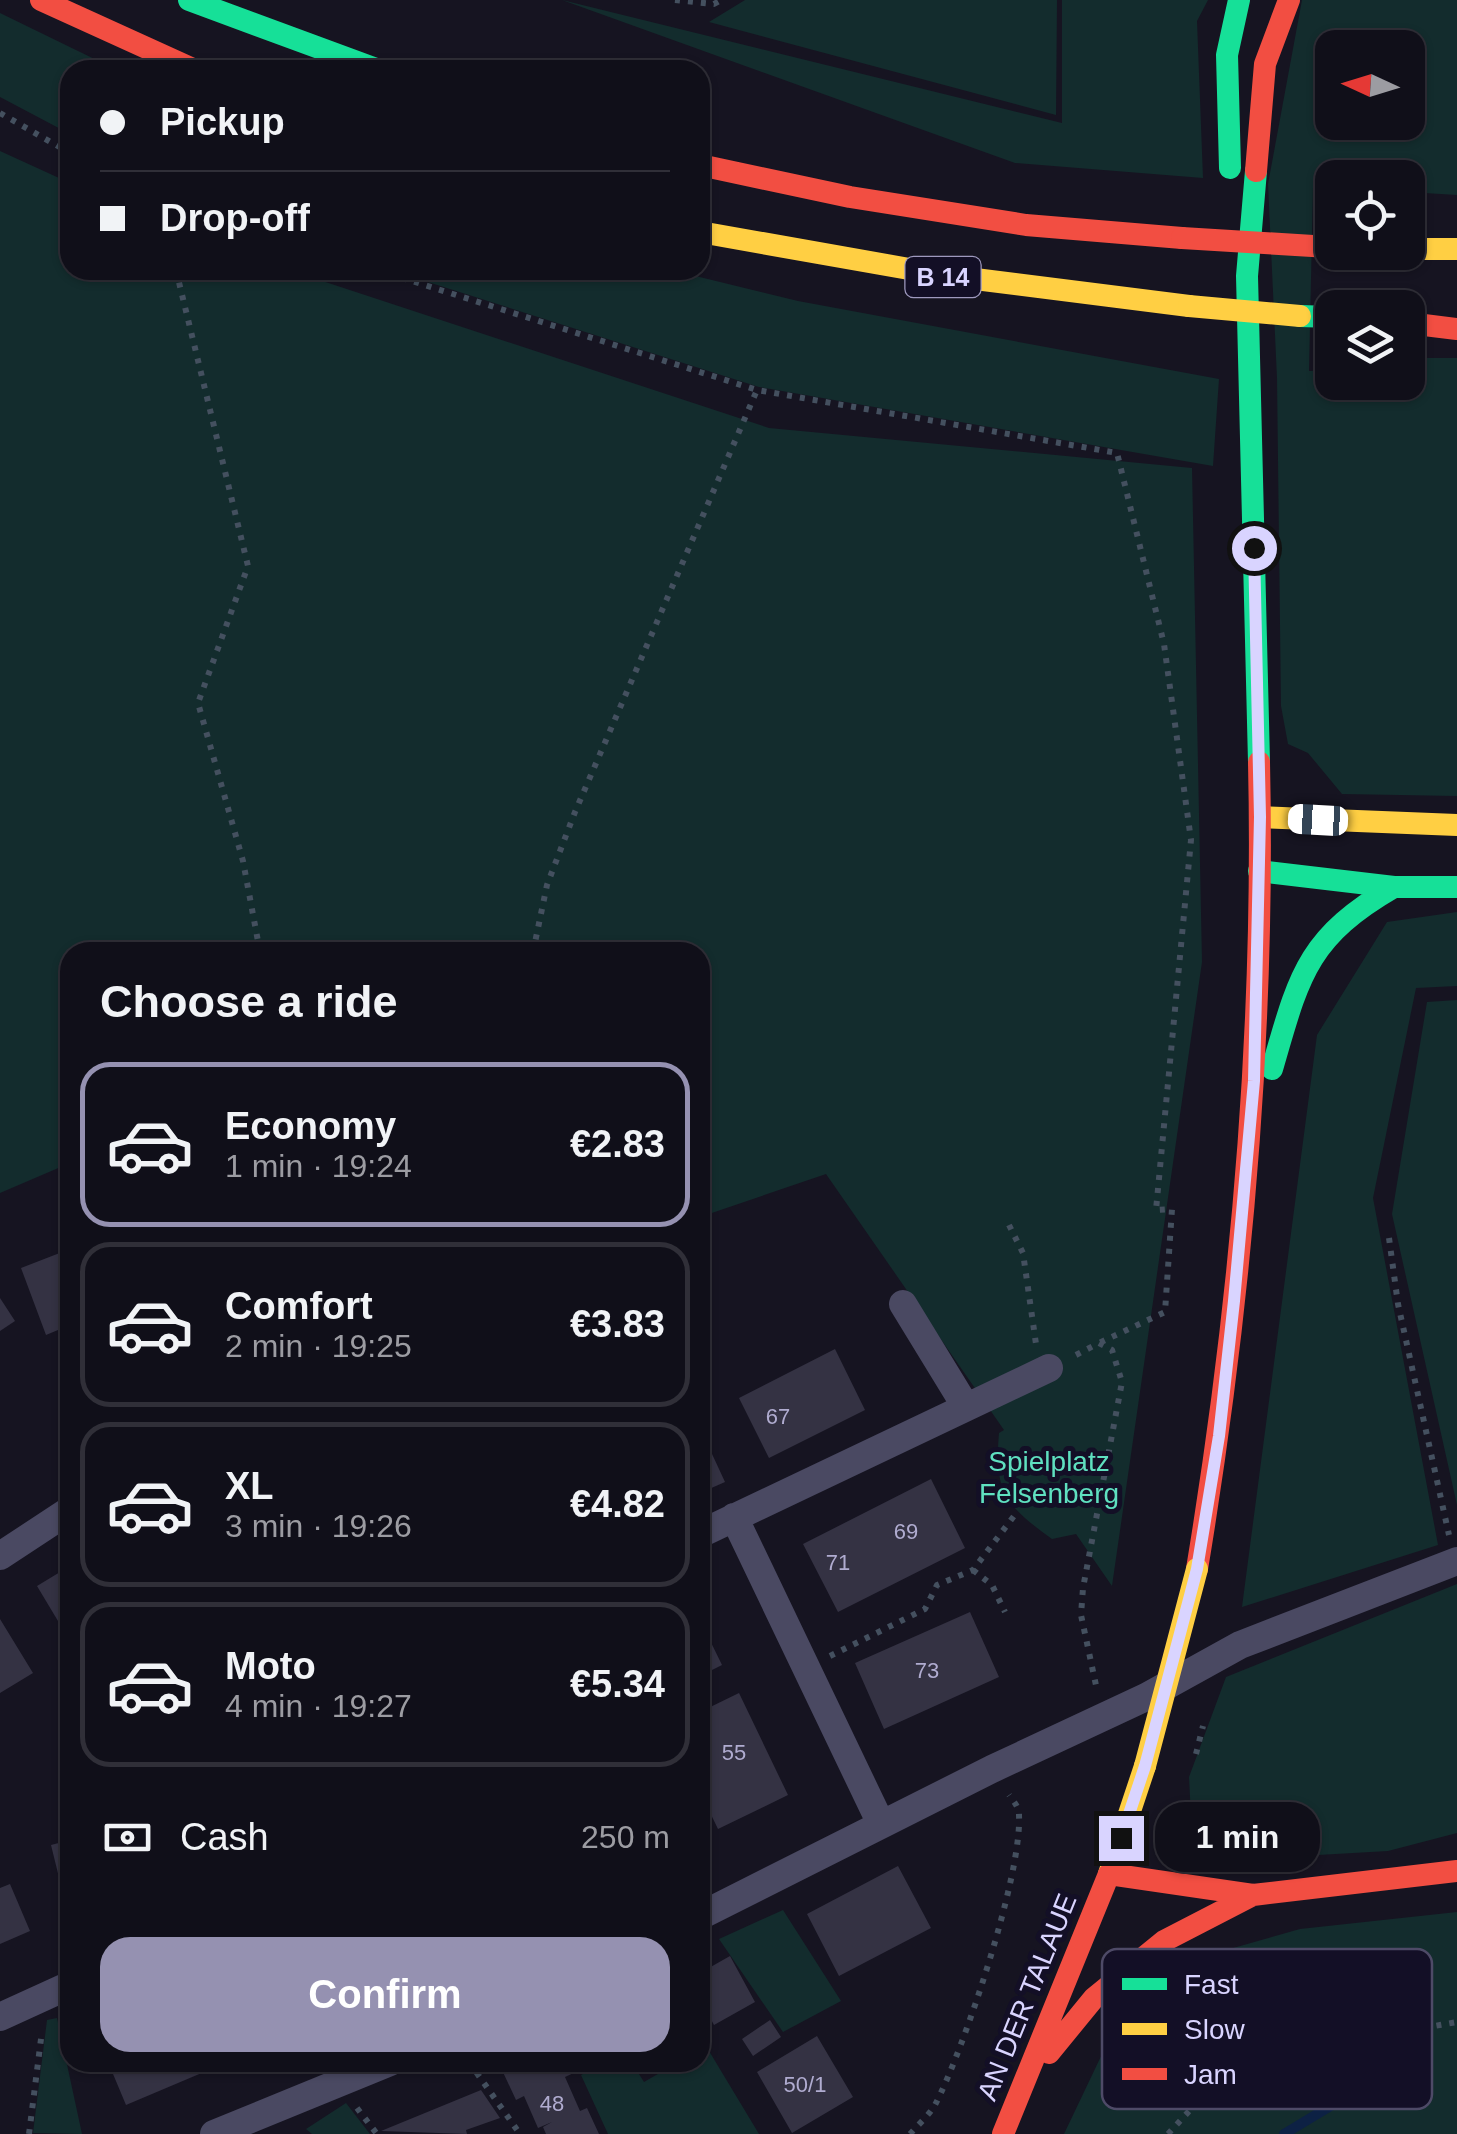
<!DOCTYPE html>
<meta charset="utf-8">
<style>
:root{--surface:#100f19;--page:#1e1d26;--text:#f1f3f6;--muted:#9c9ca2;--line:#302f38;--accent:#9591b1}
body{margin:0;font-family:Arial,sans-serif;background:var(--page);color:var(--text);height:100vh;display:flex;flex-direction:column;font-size:38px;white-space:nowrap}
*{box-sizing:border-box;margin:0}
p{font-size:32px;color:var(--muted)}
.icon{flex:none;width:55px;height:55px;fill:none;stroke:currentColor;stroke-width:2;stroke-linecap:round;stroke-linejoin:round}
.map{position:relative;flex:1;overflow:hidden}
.sheet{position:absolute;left:60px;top:942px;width:650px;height:1130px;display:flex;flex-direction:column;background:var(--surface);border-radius:30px;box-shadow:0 2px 8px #0004,0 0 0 2px var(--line)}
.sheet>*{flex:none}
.guide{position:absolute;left:60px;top:60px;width:650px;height:220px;border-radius:30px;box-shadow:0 2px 8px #0004,0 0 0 2px var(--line);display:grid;align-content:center;height:220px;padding:0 40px;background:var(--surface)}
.needle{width:65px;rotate:274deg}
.buttons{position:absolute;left:1315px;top:30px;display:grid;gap:20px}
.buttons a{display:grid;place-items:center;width:110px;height:110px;border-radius:20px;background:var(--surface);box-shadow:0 2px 8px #0004,0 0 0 2px var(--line);font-size:50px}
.end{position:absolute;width:45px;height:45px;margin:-22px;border:12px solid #d9d4ff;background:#111;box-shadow:0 0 0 5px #111}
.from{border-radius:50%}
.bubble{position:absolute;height:70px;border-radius:30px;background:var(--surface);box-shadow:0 2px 8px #0004,0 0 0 2px var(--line);font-size:32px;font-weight:600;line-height:70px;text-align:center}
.car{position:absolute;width:30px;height:60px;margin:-30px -15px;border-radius:12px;box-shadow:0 0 8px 2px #0007;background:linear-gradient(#fff 24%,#345 0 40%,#fff 0 76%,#345 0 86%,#fff 0)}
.guide b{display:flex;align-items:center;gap:35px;height:95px;font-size:38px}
.guide b+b{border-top:2px solid var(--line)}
.guide i{width:25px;height:25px;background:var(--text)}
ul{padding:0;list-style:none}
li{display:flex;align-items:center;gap:30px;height:165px;margin:0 20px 15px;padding:0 20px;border:5px solid var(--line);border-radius:30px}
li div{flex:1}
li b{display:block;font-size:38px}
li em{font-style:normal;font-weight:600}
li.active{border-color:var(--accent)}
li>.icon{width:90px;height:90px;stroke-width:1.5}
h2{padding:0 40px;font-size:45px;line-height:120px}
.pay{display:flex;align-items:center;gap:25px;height:110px;padding:0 40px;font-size:38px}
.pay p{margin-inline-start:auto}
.primary-button{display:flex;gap:20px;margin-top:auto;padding:20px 40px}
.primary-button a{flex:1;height:115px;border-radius:30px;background:var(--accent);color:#fff;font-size:40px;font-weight:600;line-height:115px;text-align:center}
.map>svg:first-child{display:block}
.green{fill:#132c2d;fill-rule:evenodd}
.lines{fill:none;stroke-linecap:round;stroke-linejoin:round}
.stream{stroke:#0d2144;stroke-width:10}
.building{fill:#343243}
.path{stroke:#44505f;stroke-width:6;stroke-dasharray:5 8;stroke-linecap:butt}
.street{stroke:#4a4962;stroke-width:28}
.fast{stroke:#16e098;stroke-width:22}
.slow{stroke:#ffcf43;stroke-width:22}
.jam{stroke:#f24e42;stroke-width:22}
.slow-bridge{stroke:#ffcf43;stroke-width:22}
.jam-bridge{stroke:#f24e42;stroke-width:22}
.route{stroke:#d9d4ff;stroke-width:12}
.labels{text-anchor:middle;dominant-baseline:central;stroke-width:10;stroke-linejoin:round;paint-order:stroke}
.number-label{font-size:22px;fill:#b0acd0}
.shield{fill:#130f26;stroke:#9e99be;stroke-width:2.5}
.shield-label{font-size:25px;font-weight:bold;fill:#d9d4ff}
.park-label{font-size:28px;fill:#5fe0c0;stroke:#130f26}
.street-label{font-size:28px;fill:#d9d4ff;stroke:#130f26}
.key{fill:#130f26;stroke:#4e4a67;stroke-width:2.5}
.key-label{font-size:28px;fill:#d9d4ff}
</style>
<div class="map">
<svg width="1457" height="2134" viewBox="0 0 1457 2134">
<rect width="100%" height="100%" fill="#161421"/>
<path class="green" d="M 562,0 L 1062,123 L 1062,0 L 1208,0 L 1197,21 L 1203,178 L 1015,163 Z
M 745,0 L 1057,0 L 1056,115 L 709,22 Z
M 1302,0 L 1457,0 L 1457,195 L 1408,192 L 1408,178 L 1332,178 L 1332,188 L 1313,187 L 1309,371 L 1332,370 L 1332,382 L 1408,382 L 1408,358 L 1457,358 L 1457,796 L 1342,794 L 1308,753 L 1288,744 L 1281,706 L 1277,378 L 1268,184 ZM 1332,48 L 1408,48 L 1408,122 L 1332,122 Z
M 0,13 L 117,70 L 70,70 L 70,134 L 0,97 Z
M 0,151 L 70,183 L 70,270 L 289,270 L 769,428 L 1192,468 L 1202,962 L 1112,1586 L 1076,1534 L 1052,1539 C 1005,1505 994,1492 999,1433 L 1004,1430 L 826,1174 L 700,1217 L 700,952 L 70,952 L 70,1163 L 0,1193 Z
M 390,270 L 671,270 L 798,301 L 1219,379 L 1213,466 L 759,387 Z
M 1457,912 L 1457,986 L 1416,988 L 1373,1198 L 1438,1545 L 1242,1607 L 1317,1035 L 1387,922 Z
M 1457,1000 L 1457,1505 L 1392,1214 L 1427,1002 Z
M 1457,1584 L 1457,1833 L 1388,1851 L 1250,1859 L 1192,1835 L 1189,1777 L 1226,1677 Z
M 783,1910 L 841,2001 L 783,2032 L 719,1939 Z
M 1457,1912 L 1457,2134 L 1064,2134 L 1124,2008 L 1184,1962 L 1300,1929 Z
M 57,2018 L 82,2134 L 33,2133 L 47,2020 Z
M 706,2046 L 759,2134 L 608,2134 L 581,2075 L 605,2063 L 632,2063 L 644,2082 L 677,2063 L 700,2062 L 700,2049 Z
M 346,2103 L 370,2134 L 312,2134 L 306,2129 Z"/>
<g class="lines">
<path class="stream" d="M 1284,2134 L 1402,2063"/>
</g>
<path class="building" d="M 70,1249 L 70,1325 L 46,1335 L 21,1268 Z
M 0,1298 L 15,1321 L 0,1331 Z
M 835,1349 L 865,1410 L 769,1458 L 739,1398 Z
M 700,1428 L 725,1482 L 700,1493 Z
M 931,1479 L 965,1548 L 838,1612 L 803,1544 Z
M 70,1566 L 70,1641 L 37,1586 Z
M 970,1612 L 999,1677 L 884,1729 L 855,1663 Z
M 0,1619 L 33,1673 L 0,1693 Z
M 700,1620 L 722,1665 L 700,1676 Z
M 739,1693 L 788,1795 L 718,1829 L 700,1792 L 700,1712 Z
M 70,1840 L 70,1909 L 67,1910 L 51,1845 Z
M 898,1866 L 931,1928 L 839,1976 L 807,1914 Z
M 10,1884 L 30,1931 L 0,1944 L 0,1888 Z
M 730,1956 L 755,2002 L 714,2025 L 700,1999 L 700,1973 Z
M 770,2020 L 781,2037 L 753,2056 L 742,2039 Z
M 817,2036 L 853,2097 L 792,2133 L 757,2072 Z
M 108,2062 L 200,2062 L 204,2072 L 126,2105 Z
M 519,2062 L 597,2062 L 565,2077 L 580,2111 L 587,2108 L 599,2134 L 546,2134 L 543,2127 L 552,2122 L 538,2128 L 524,2096 L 516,2100 L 502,2070 Z
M 481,2090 L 500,2118 L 466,2130 L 467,2134 L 381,2131 Z"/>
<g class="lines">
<path class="path" d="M 675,0 L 714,4 L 721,0
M 0,113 L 70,153
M 176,270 L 248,566 L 198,703 L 243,861 L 260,952
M 377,270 L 757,390 L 1117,453 L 1164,644 L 1191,840 L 1156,1210 L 1172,1209 L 1165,1312 L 1099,1343
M 533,952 L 547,885 L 575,812 L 757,390
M 1009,1225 L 1023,1253 L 1036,1344
M 1389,1238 L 1398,1304 L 1449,1535
M 1076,1355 L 1099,1343 L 1112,1350 L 1122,1382 L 1083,1588 L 1081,1615 L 1097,1690
M 973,1570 L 992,1585 L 1005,1612
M 830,1656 L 925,1609 L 937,1585 L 973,1570 L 1017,1512
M 1196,1754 L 1203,1726
M 469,2062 L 520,2134
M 357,2108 L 377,2134
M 29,2134 L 42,2031
M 910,2134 C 918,2125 929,2115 935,2105 C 964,2049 1022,1876 1019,1815 C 1019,1807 1014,1802 1009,1795
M 1168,2134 L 1202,2097 L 1246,2066 L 1299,2050 L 1457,2022"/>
<path class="street" d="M 903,1304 L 966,1407
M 734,1517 L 881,1824
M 700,1534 L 1049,1368
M 0,1556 L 70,1510
M 700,1916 L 992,1769 L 1146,1697 L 1240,1645 L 1457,1561
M 0,2017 L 70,1985
M 214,2134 L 390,2062"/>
<path class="fast" d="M 189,0 L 379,70
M 1230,168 L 1227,55 L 1239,0
M 1256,171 L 1247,276 L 1259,762
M 1300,316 L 1332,317
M 1259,871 L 1394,887 L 1457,887
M 1272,1069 C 1299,976 1306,938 1394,887"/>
<path class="slow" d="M 700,232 L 943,275 L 1189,306
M 1408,249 L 1457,249
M 1260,817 L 1457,825
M 1109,1874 L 1145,1766"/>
<path class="jam" d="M 41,0 L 195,70
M 700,165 L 850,197 L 1026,225 L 1182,238
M 1256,171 L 1265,64 L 1289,0
M 1408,323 L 1457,329
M 1197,1569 C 1241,1303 1265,1032 1259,762
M 1049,2053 L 1094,1998 L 1164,1941 L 1253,1895
M 1003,2134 L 1109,1874 L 1253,1895 L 1457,1871"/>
<path class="slow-bridge" d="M 1189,306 L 1300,316
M 1145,1766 L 1197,1569"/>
<path class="jam-bridge" d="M 1182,238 L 1329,247"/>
</g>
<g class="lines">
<path class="route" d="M 1121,1838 L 1145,1766 L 1197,1569 L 1219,1436 L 1234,1301 L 1254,1081 L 1260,817 L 1254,548"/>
</g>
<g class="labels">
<g class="number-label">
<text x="778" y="1416">67</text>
<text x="906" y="1531">69</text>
<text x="838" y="1562">71</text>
<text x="927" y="1670">73</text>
<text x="734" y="1752">55</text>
<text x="805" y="2084">50/1</text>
<text x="552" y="2103">48</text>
</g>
<rect class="shield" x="905.5" y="257" width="75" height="40" rx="8"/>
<g class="shield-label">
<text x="943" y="277">B 14</text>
</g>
<g class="park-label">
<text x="1049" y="1461">Spielplatz<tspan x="1049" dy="32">Felsenberg</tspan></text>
</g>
<g class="street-label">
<text transform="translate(1027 1997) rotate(-68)">AN DER TALAUE</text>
</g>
</g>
<rect x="1102" y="1949" width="330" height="160" rx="15" class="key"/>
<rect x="1122" y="1978" width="45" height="12" fill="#16e098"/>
<rect x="1122" y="2023" width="45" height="12" fill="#ffcf43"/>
<rect x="1122" y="2068" width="45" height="12" fill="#f24e42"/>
<g class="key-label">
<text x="1184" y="1994">Fast</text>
<text x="1184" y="2039">Slow</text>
<text x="1184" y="2084">Jam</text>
</g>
</svg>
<div class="buttons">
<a><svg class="needle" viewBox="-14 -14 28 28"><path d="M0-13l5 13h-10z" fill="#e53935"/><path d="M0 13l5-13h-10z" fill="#9c9ca2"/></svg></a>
<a><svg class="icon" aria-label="locate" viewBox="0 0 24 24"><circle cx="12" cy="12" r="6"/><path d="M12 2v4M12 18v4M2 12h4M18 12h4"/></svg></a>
<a><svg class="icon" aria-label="layers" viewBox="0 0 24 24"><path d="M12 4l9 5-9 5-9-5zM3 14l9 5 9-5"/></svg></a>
</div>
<i class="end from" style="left:1254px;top:548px"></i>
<i class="end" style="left:1121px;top:1838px"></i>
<div class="bubble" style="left:1155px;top:1802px;width:165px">1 min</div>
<i class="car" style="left:1318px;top:820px;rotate:273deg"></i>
<div class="guide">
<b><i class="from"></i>Pickup</b>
<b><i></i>Drop-off</b>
</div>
<section class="sheet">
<h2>Choose a ride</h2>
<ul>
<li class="active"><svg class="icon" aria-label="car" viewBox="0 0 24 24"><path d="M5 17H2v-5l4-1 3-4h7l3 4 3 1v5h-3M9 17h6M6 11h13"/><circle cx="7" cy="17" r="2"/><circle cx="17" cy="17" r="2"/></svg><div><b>Economy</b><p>1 min · 19:24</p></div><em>€2.83</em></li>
<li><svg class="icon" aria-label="car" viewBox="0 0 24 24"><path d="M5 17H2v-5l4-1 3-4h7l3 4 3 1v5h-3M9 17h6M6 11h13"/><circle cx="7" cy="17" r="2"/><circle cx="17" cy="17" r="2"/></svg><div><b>Comfort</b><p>2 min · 19:25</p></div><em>€3.83</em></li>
<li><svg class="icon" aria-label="car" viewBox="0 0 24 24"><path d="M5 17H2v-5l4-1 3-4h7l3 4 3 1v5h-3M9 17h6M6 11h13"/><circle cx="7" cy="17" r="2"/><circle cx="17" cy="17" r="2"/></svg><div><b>XL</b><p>3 min · 19:26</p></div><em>€4.82</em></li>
<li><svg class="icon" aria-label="car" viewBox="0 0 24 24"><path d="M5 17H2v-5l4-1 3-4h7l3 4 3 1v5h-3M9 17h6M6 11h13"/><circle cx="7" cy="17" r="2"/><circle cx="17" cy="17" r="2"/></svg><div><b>Moto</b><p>4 min · 19:27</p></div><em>€5.34</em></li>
</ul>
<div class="pay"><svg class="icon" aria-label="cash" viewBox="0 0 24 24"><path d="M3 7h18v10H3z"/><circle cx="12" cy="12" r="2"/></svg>Cash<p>250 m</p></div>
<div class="primary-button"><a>Confirm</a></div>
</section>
</div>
